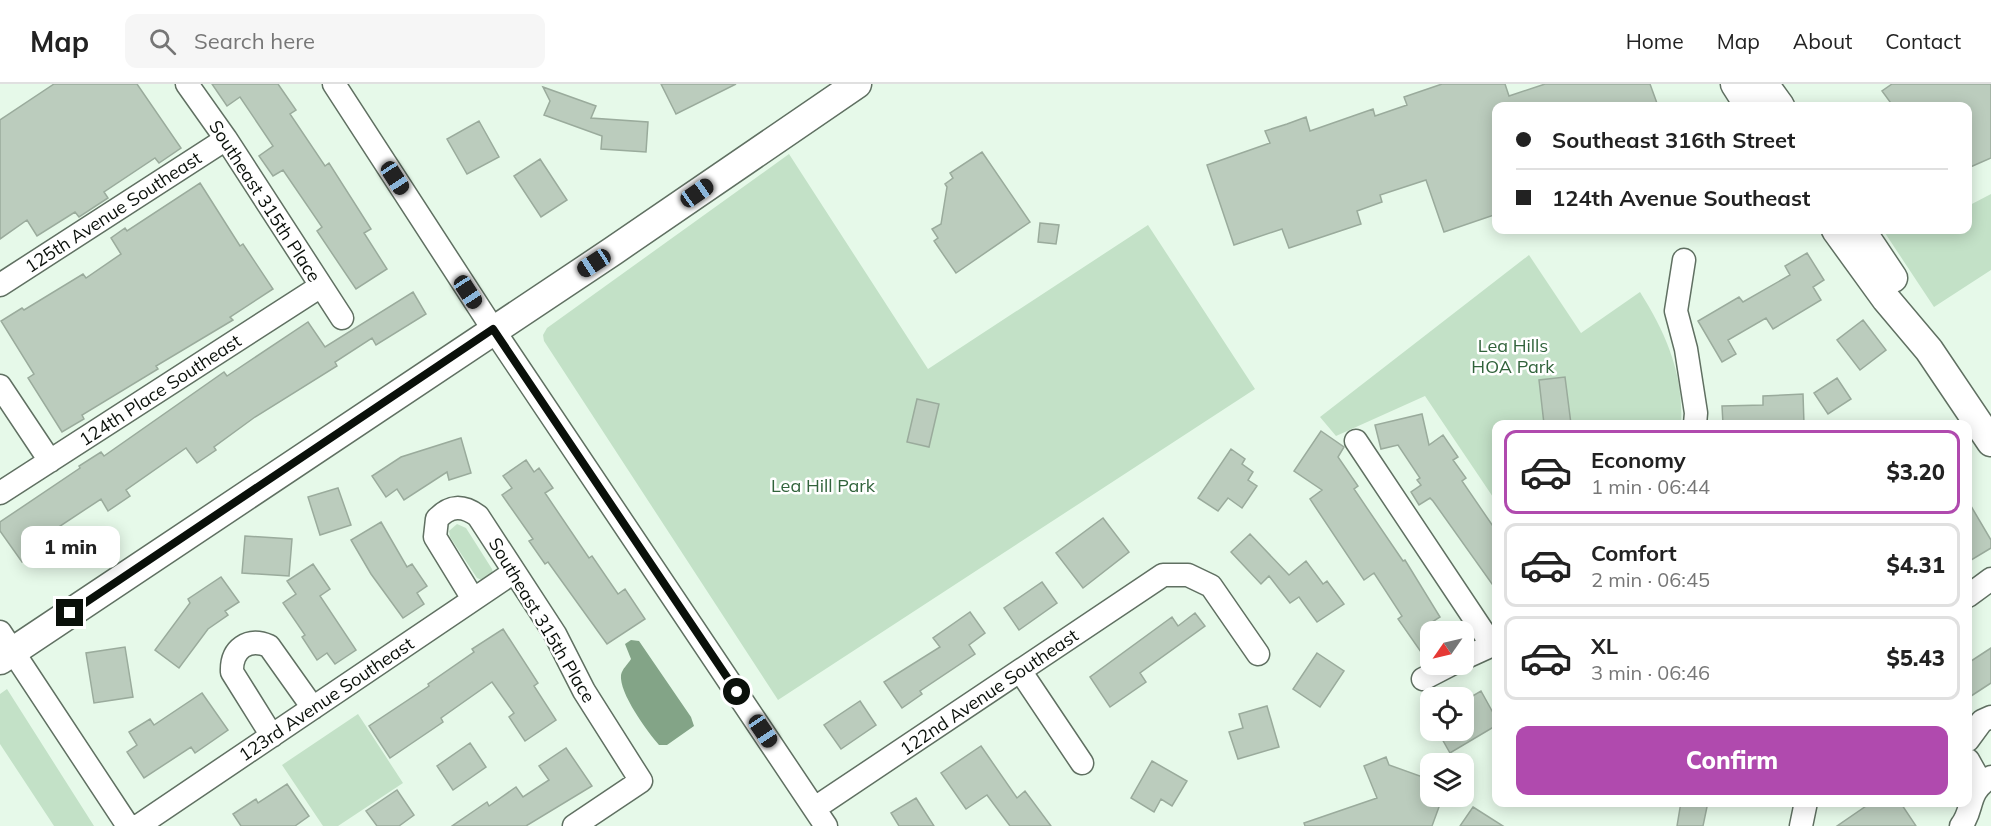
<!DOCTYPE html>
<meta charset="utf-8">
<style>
:root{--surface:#fff;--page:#f6f6f6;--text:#222;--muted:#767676;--line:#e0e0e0;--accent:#b04aae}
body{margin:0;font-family:Mulish,sans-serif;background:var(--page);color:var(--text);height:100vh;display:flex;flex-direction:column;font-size:22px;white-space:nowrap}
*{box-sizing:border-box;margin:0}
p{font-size:20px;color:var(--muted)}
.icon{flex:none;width:33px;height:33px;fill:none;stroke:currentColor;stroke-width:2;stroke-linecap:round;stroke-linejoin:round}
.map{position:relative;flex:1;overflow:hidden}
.side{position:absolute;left:1492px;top:336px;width:480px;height:387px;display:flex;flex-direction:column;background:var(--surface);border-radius:12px;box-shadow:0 3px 15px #0003}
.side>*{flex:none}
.guide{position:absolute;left:1492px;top:18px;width:480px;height:132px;border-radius:12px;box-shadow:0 3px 15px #0003;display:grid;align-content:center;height:132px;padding:0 24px;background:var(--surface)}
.needle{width:39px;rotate:236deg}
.buttons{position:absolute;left:1420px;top:537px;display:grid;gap:12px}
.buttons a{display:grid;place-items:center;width:54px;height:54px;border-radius:12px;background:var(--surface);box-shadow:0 3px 15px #0003;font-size:30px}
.end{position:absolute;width:27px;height:27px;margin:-14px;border:8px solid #0a100a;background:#fff;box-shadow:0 0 0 3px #fff}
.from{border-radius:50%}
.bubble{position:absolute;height:42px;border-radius:12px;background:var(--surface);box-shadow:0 3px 15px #0003;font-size:20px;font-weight:800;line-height:42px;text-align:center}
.car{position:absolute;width:18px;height:36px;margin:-18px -9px;border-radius:8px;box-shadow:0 0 4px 2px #0007;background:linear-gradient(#222 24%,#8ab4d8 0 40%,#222 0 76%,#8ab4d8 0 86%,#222 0)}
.guide b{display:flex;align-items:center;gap:21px;height:57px;font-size:22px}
.guide b+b{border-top:2px solid var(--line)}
.guide i{width:15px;height:15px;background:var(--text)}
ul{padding:10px 0 0;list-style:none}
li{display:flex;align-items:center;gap:18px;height:84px;margin:0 12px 9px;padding:0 12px;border:3px solid var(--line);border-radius:12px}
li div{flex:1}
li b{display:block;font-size:22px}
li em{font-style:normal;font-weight:800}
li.selected{border-color:var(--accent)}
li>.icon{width:54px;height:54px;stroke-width:1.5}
.button{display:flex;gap:12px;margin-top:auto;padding:12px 24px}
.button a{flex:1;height:69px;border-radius:12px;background:var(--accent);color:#fff;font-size:24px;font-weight:800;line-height:69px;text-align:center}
header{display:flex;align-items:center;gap:36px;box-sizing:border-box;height:84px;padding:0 30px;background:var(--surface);border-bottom:2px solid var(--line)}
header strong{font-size:28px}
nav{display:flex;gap:33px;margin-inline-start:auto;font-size:21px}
.search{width:420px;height:54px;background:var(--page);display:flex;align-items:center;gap:15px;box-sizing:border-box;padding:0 21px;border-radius:12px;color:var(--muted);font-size:22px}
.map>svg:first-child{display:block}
.green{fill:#c3e1c7}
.water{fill:#83a487}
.building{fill:#bbccbd;stroke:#9aab9c;stroke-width:1.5}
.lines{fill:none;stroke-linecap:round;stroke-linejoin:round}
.minor-casing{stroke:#607062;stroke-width:25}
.tertiary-casing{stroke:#607062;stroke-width:31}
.minor{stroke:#fff;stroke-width:22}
.tertiary{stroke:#fff;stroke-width:28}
.route{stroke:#0a100a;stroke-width:8}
.labels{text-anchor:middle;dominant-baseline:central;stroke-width:5;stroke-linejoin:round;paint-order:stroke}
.street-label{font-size:18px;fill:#0a100a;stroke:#fff}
.park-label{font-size:18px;fill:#31633b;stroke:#fff}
</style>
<header>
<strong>Map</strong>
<div class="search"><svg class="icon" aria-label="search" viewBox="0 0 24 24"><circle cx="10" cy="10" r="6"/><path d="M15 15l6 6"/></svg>Search here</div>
<nav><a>Home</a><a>Map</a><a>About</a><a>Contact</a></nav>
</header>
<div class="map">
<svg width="1991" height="742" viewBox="0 0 1991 742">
<rect width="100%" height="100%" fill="#e6f9e9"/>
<path class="green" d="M 789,70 L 928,285 L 1148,141 L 1255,305 L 778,616 L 544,257 L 543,251 L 547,244 Z
M 1991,110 L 1991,186 L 1934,223 L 1883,146 L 1968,146 L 1968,122 Z
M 1529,171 L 1581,249 L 1640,208 C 1666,249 1684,291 1681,340 L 1497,340 L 1497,419 L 1425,312 L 1336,352 L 1320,333 Z
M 457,440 L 466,444 L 492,485 L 493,490 L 482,496 L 477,494 L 450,453 L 449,447 Z
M 7,605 L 94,742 L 54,742 L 0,660 L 0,610 Z
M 358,630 L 403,699 L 338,742 L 323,742 L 282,681 Z"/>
<path class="water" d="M 631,556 L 639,557 L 691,633 L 694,642 L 667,661 L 659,661 C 647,647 619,609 621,591 C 622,585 628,580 631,575 L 625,560 Z"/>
<path class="building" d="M 54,0 L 137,0 L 181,64 L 159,79 L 155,74 L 104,108 L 108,114 L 79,133 L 75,128 L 37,152 L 27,136 L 0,155 L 0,36 Z
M 212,0 L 278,0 L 296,26 L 290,30 L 325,82 L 329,79 L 371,145 L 364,149 L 387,185 L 356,205 L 317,147 L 322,143 L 283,86 L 273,92 L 259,72 L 273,62 L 240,13 L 227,22 Z
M 661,0 L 736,0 L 676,30 Z
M 1442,0 L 1505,0 L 1509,12 L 1545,0 L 1650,0 L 1658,22 L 1497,22 L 1497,130 L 1444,148 L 1426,96 L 1380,111 L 1382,118 L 1357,127 L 1361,140 L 1289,164 L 1282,145 L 1234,161 L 1207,81 L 1270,59 L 1265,47 L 1287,40 L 1306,33 L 1310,47 L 1373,25 L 1375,32 L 1407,21 L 1404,13 Z
M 1892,0 L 1991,0 L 1991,74 L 1968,84 L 1968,22 L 1893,22 L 1882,7 Z
M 543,3 L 596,22 L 591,34 L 648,38 L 646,68 L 601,65 L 602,52 L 544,31 L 550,17 Z
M 479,37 L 499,73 L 467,90 L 447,55 Z
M 982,68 L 1030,138 L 956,189 L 934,157 L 938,154 L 932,145 L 941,140 L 947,103 L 945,100 L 953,94 L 950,89 Z
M 540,75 L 567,116 L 541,133 L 514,92 Z
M 200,99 L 240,162 L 243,160 L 273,205 L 230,233 L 233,236 L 156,282 L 158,285 L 82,331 L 84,335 L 62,348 L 28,294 L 34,290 L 1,237 L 22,224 L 24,226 L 83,190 L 86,194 L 121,170 L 111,154 L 125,144 L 127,147 Z
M 1040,139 L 1059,141 L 1056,160 L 1038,158 Z
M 1807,169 L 1824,196 L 1813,203 L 1821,216 L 1773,245 L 1766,234 L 1728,256 L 1736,270 L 1722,278 L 1698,237 L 1739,213 L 1743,218 L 1790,191 L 1785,182 Z
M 413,208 L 426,230 L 376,261 L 372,254 L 335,278 L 337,282 L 255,333 L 214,363 L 216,366 L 197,379 L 186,364 L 126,406 L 130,412 L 108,427 L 101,415 L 39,456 L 43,463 L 22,478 L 0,447 L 0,438 L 80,384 L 79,382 L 101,368 L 104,372 L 224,288 L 227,292 L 308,238 L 325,263 Z
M 1863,236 L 1886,266 L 1860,286 L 1837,256 Z
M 1565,293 L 1571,340 L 1544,340 L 1539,296 Z
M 1837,294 L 1851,315 L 1828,330 L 1814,309 Z
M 1803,310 L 1804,340 L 1723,340 L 1722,322 L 1763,321 L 1763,312 Z
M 917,315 L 939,320 L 929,363 L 907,358 Z
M 1422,330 L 1429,361 L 1443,351 L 1458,373 L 1453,376 L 1466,394 L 1462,397 L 1497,448 L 1497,507 L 1433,417 L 1430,414 L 1419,421 L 1411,408 L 1421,401 L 1417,396 L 1420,394 L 1398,361 L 1381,365 L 1375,341 Z
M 1321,347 L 1344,363 L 1338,373 L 1358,402 L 1354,405 L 1403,477 L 1405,476 L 1440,533 L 1432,538 L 1439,548 L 1431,548 L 1431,561 L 1421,568 L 1398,535 L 1402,532 L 1374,489 L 1364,496 L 1310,415 L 1322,406 L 1294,387 Z
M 461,354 L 471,389 L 449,396 L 447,388 L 404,416 L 397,405 L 386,413 L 372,392 L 401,373 Z
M 1231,365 L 1245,375 L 1242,380 L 1253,388 L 1248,396 L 1257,402 L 1242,424 L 1228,414 L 1218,427 L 1198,414 Z
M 526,376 L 534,388 L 539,384 L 553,404 L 545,409 L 589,474 L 592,472 L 618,510 L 625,505 L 645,535 L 607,560 L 548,478 L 545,480 L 529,457 L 533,455 L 502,411 L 512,404 L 503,392 Z
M 338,404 L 351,441 L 320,451 L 308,413 Z
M 1968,417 L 1991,456 L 1991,464 L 1968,478 Z
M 1103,434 L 1129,468 L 1083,504 L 1056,469 Z
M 381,438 L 407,483 L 412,480 L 427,502 L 417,509 L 424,520 L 403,534 L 371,490 L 351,456 Z
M 1250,450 L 1289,491 L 1306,477 L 1323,500 L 1327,497 L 1344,520 L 1317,538 L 1299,513 L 1290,519 L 1269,492 L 1261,500 L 1231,468 Z
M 245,452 L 292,455 L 289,492 L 242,489 Z
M 313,480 L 330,505 L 320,512 L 356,566 L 335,580 L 327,569 L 317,576 L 302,553 L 305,551 L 283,519 L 296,510 L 287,497 Z
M 221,493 L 239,518 L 225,527 L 228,531 L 208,545 L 179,584 L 155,566 L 190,519 L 188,515 Z
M 1042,498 L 1057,519 L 1019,546 L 1004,524 Z
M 970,528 L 985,549 L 969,561 L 975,570 L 920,607 L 922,610 L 902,624 L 884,598 L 940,563 L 933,554 Z
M 1195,529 L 1205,542 L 1140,589 L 1146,598 L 1110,623 L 1090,593 L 1172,533 L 1178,542 Z
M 503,545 L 538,599 L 534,602 L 556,636 L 525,657 L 509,633 L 514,629 L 492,598 L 441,634 L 443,638 L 390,674 L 369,642 L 429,602 L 428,600 L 474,568 L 472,565 Z
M 125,563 L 133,613 L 94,619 L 86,569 Z
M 1991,564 L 1991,599 L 1968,614 L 1968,579 Z
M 1317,569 L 1344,587 L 1320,623 L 1293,605 Z
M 1481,607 L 1497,636 L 1497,641 L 1450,669 L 1437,646 L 1464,646 L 1464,617 Z
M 202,609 L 228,646 L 195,669 L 191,663 L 144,694 L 127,668 L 137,661 L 129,648 L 150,635 L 154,641 Z
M 860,617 L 876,641 L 841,665 L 824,641 Z
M 1267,622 L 1279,663 L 1238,675 L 1229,648 L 1243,644 L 1239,630 Z
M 470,659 L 486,683 L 453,706 L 437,682 Z
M 981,662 L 1017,714 L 1025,707 L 1051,742 L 1010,742 L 987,711 L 966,725 L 941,689 Z
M 566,664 L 592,702 L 526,742 L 452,742 L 487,718 L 489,722 L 516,703 L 523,713 L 549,696 L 539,682 Z
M 1386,673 L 1389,681 L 1431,696 L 1431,712 L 1443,712 L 1432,742 L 1305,742 L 1304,739 L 1377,714 L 1364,682 Z
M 1152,677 L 1187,697 L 1172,722 L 1161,715 L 1154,728 L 1131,714 Z
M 287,700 L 309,732 L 295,742 L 241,742 L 233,730 L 256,715 L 258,719 Z
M 397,706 L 414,731 L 399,742 L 377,742 L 366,727 Z
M 916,714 L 934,742 L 899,742 L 891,729 Z
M 1681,718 L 1708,718 L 1703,742 L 1677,742 Z
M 1872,718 L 1900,718 L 1916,742 L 1837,742 Z
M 1473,723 L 1503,742 L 1460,742 Z"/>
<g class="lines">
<defs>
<path id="minor" d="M 187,0 L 226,55 L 342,234
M 334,0 L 493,245 L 826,742
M 1684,176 L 1676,227 L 1686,265 L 1696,329 L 1695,340
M 0,201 L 226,55
M 0,302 L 50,377
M 1356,357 L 1492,561
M 0,409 L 321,202
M 1968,512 L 1991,495
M 473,515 L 435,453 L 437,435 C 450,421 463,421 478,432 L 555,550 L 584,607 L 641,697 L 574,742
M 0,548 L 128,742
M 1464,574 L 1497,559
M 1021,588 L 1082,679
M 1423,595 L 1452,580
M 272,652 L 232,588 C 231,565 248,553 269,562 L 313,624
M 1968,656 L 1982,637 L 1991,633
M 1968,676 L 1981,699
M 815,724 L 1163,491 L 1188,491 L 1211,502 L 1258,570
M 138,742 L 514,488
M 1801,742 L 1806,718
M 1961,742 C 1975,724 1965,709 1991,693"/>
<path id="tertiary" d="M 1735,0 L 1749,22
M 1764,0 L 1780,22
M 1836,146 L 1886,215 L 1929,266 L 1991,358
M 1861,146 L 1893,194
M 0,576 L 613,167 L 857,0"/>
</defs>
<use href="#minor" class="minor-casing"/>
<use href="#tertiary" class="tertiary-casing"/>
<use href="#minor" class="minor"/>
<use href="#tertiary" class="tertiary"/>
</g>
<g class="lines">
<path class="route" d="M 70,529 L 493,245 L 737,608"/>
</g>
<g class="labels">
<g class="street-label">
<text transform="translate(265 117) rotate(57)">Southeast 315th Place</text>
<text transform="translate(113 128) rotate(-33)">125th Avenue Southeast</text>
<text transform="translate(160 306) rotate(-33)">124th Place Southeast</text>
<text transform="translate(542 536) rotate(59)">Southeast 315th Place</text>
<text transform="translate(989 608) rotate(-34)">122nd Avenue Southeast</text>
<text transform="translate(326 615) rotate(-34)">123rd Avenue Southeast</text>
</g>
<g class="park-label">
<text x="1513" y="261">Lea Hills<tspan x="1513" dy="21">HOA Park</tspan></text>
<text x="823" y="401">Lea Hill Park</text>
</g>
</g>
</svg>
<div class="buttons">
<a><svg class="needle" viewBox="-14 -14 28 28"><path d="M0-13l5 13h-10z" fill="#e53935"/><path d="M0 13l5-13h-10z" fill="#767676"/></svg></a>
<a><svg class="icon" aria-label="locate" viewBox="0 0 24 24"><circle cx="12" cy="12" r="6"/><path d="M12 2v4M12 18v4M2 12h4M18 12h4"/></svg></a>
<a><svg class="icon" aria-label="layers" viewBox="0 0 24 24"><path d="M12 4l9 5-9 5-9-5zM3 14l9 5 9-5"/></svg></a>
</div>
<i class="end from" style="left:737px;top:608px"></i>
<i class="end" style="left:70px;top:529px"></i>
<div class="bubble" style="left:21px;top:442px;width:99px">1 min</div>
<i class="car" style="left:395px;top:94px;rotate:147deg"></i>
<i class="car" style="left:697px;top:109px;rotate:55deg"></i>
<i class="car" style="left:594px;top:179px;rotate:237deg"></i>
<i class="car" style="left:468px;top:208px;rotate:147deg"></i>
<i class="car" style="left:763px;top:647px;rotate:146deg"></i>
<div class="guide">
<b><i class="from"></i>Southeast 316th Street</b>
<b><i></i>124th Avenue Southeast</b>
</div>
<section class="side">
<ul>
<li class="selected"><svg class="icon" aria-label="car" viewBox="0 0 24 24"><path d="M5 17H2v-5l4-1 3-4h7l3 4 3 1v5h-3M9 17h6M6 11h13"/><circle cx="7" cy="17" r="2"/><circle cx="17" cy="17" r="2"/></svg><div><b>Economy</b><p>1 min · 06:44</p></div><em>$3.20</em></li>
<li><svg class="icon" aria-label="car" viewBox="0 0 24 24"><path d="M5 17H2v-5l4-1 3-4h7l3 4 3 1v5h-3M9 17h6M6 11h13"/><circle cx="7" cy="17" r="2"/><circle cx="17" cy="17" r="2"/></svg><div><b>Comfort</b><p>2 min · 06:45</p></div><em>$4.31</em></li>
<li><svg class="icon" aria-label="car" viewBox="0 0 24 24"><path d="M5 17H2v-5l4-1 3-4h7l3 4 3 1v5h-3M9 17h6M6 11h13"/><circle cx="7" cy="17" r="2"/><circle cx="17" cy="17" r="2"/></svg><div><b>XL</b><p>3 min · 06:46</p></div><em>$5.43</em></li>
</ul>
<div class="button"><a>Confirm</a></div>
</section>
</div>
